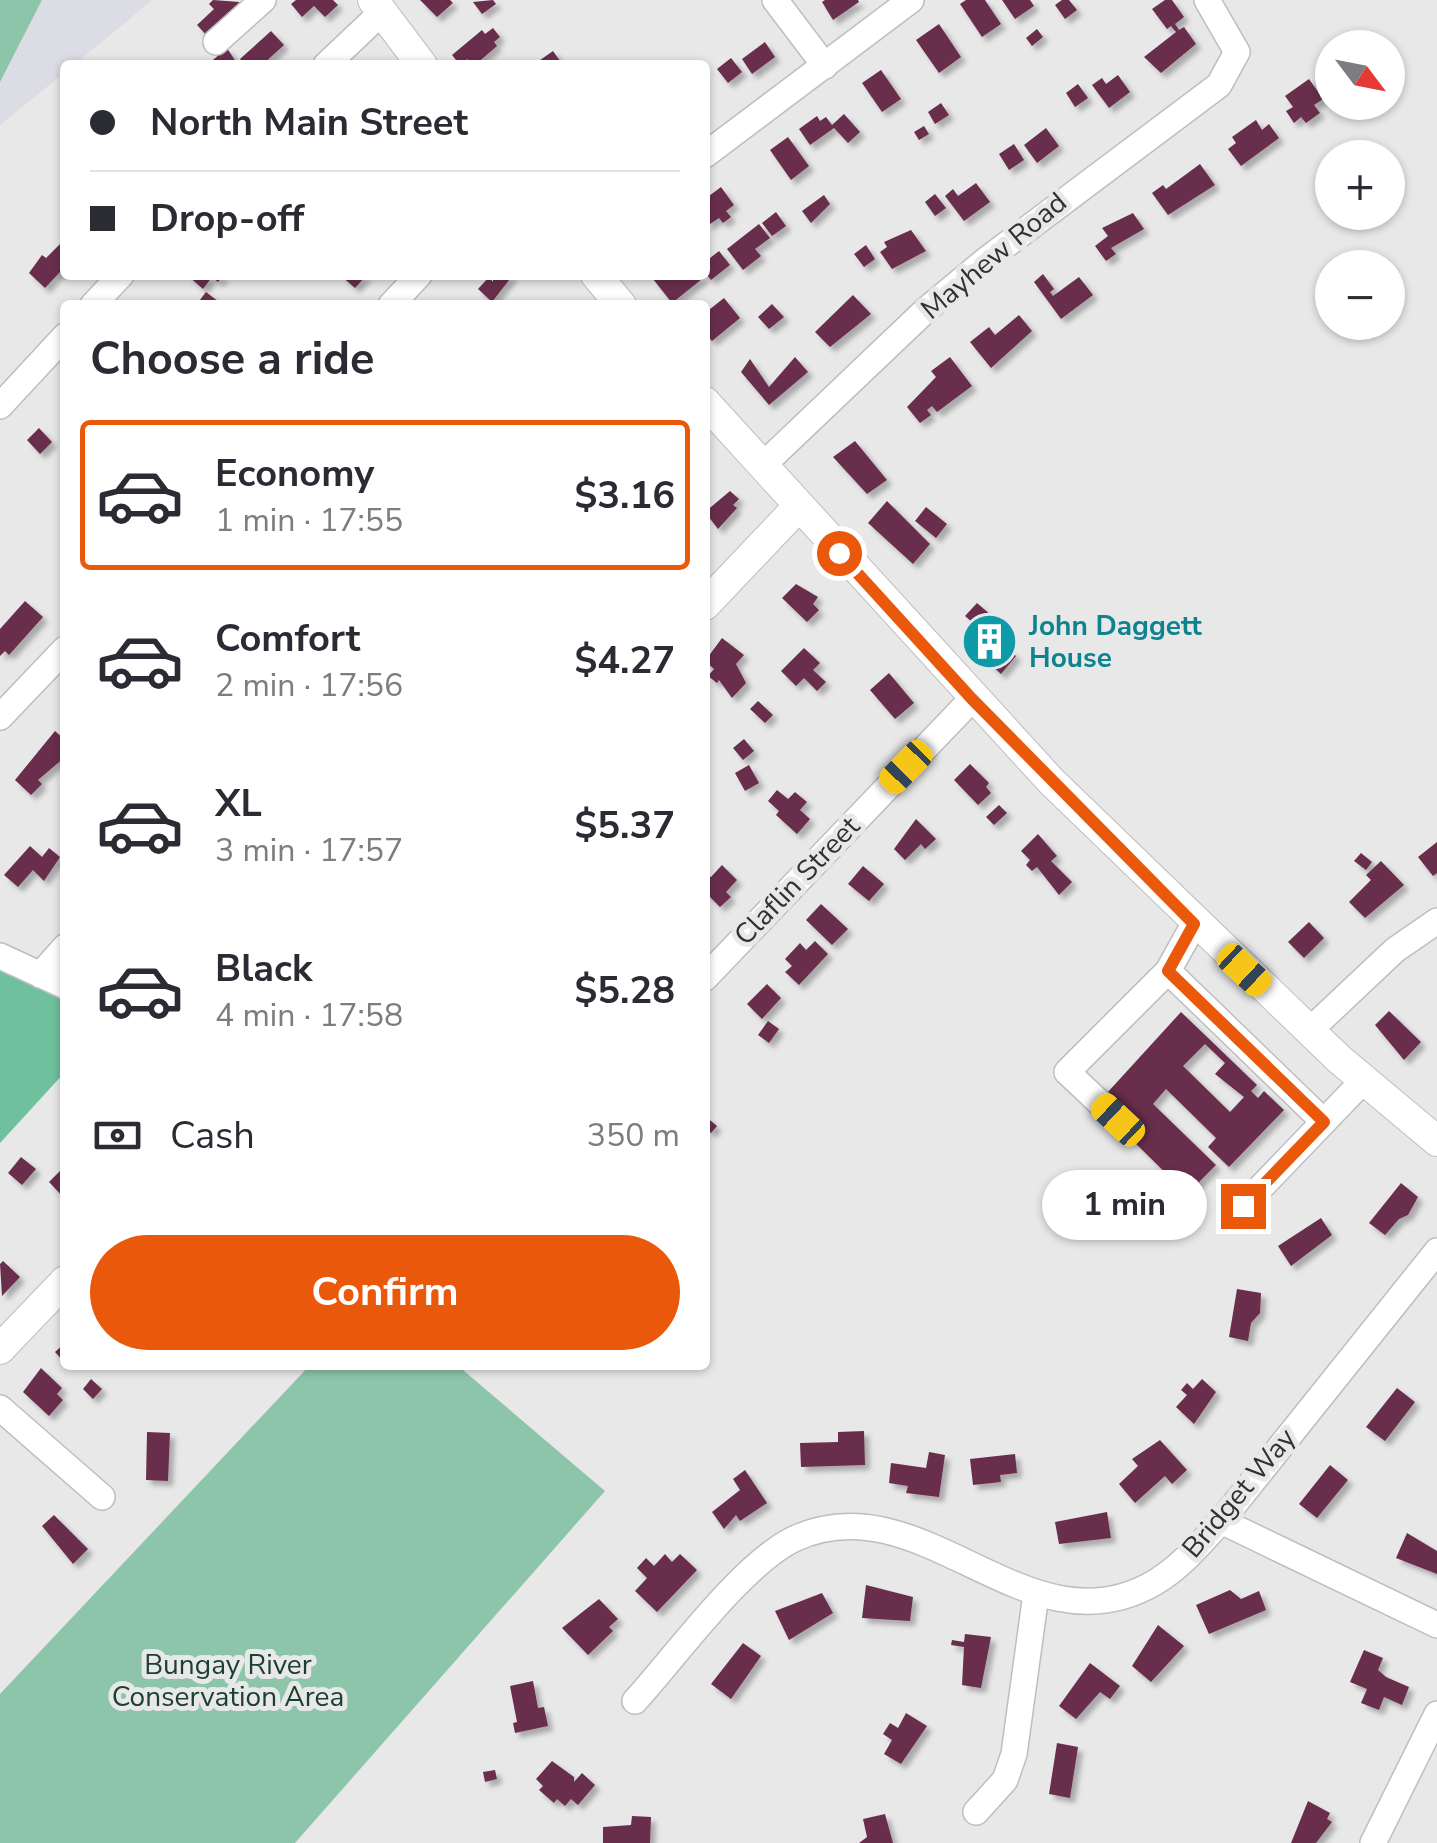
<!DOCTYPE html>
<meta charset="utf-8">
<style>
:root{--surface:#fff;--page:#f2f2f3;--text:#2b2b33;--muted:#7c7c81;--line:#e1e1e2;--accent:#ea580c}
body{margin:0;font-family:"Nunito Sans",sans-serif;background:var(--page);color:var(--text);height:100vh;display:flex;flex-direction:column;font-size:38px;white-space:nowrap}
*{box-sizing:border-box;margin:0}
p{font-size:32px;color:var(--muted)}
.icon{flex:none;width:55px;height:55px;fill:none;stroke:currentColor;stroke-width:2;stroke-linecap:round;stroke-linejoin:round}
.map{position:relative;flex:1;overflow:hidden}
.side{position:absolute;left:60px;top:300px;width:650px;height:1070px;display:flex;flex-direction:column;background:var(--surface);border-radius:10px;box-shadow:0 2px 8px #0004}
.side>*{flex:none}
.banner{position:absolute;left:60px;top:60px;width:650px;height:220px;border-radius:10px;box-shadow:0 2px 8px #0004;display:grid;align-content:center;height:220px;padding:0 30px;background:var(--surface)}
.needle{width:65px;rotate:122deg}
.tools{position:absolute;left:1315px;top:30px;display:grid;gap:20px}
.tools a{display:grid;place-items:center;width:90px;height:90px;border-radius:50%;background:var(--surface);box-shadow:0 2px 8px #0004;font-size:50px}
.end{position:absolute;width:45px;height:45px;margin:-22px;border:12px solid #ea580c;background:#fff;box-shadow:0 0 0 5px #fff}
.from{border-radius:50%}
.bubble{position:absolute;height:70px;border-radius:35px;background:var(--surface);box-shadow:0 2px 8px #0004;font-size:32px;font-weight:700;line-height:70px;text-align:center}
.car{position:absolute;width:30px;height:60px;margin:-30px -15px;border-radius:12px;box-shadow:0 0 8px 2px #0007;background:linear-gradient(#f5c518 24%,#345 0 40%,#f5c518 0 76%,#345 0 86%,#f5c518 0)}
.banner b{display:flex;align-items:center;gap:35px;height:95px;font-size:38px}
.banner b+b{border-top:2px solid var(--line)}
.banner i{width:25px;height:25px;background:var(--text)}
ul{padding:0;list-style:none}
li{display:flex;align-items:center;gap:30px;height:150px;margin:0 20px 15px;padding:0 10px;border:5px solid transparent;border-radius:10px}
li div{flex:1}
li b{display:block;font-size:38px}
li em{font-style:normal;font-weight:700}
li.selected{border-color:var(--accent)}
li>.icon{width:90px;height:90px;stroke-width:1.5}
h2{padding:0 30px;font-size:45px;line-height:120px}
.pay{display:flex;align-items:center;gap:25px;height:110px;padding:0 30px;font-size:38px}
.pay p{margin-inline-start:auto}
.cta{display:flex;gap:20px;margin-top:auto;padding:20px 30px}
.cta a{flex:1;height:115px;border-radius:60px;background:var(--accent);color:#fff;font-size:40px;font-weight:700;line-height:115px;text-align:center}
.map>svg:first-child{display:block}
.built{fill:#dbdce4}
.green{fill:#8dc5ab}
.forest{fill:#6fc09d}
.building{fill:#6b2d4d;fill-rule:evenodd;filter:url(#shadow)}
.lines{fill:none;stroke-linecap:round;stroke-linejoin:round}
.minor-casing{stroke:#bdbebf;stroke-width:28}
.major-casing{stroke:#bdbebf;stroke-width:32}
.minor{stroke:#fff;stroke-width:25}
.major{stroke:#fff;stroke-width:30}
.route{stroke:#ea580c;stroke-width:12}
.labels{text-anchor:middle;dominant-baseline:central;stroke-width:10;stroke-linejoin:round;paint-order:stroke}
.street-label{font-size:28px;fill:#313132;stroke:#e8e8e9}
.culture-label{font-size:28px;font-weight:bold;fill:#0d838f;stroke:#e8e8e9;text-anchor:start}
.park-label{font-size:28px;fill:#1b3f30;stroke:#e8e8e9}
</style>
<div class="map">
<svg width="1437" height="1843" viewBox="0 0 1437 1843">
<defs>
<filter id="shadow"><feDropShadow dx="5" dy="5" stdDeviation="2.5" flood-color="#0004"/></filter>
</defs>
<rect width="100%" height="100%" fill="#e8e8e9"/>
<path class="built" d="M 42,0 L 152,0 L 74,65 L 65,65 L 65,72 L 0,125 L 0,82 Z"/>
<path class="green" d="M 0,0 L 42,0 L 0,82 Z
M 310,1365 L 457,1365 L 605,1491 L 295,1843 L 0,1843 L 0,1694 Z"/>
<path class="forest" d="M 0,971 L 65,1001 L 65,1072 L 0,1143 Z"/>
<path class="building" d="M 213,0 L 240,2 L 215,25 L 220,30 L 210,39 L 197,25 L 214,9 L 209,4 Z
M 296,0 L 333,0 L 338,5 L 325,17 L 314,6 L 302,17 L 291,4 Z
M 420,0 L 450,0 L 453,3 L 437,17 Z
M 493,0 L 496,4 L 482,14 L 473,2 Z
M 825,0 L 858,0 L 859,2 L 833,20 L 822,2 Z
M 966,0 L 985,0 L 1001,24 L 982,37 L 960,4 Z
M 1002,0 L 1030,0 L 1034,6 L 1015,19 Z
M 1062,0 L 1069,0 L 1077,10 L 1065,19 L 1055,5 Z
M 1165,0 L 1172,0 L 1184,17 L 1175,24 L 1179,30 L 1184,27 L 1196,44 L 1161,73 L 1144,57 L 1176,32 L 1171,26 L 1167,29 L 1152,9 Z
M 939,24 L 961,57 L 939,73 L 916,40 Z
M 493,28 L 500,37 L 494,42 L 497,46 L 475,65 L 467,59 L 460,65 L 452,55 L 482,30 L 485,34 Z
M 1037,29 L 1043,37 L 1032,46 L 1026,38 Z
M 271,31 L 284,45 L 262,65 L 245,65 L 240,59 Z
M 765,42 L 775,57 L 752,74 L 742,59 Z
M 227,48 L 238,65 L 207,65 Z
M 553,51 L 563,65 L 533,65 Z
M 731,58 L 742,72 L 728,83 L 717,69 Z
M 881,70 L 901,99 L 882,112 L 862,83 Z
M 1118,75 L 1130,92 L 1109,108 L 1092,85 L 1102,78 L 1106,84 Z
M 1309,79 L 1323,99 L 1314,105 L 1320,113 L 1306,123 L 1301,117 L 1294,123 L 1286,111 L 1293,107 L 1285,96 Z
M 1078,84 L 1088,98 L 1075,107 L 1066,93 Z
M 941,103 L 949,115 L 935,124 L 928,112 Z
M 844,114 L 860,132 L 848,143 L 834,128 L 810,145 L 799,129 L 817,116 L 820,121 L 826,117 L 832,125 Z
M 1256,120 L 1262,130 L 1269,124 L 1279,138 L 1241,166 L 1228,149 L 1236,143 L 1232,137 Z
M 924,126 L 929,134 L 919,140 L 914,132 Z
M 1046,128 L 1059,146 L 1037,163 L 1024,145 Z
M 788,137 L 809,166 L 791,180 L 770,150 Z
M 1014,144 L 1024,160 L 1009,170 L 999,154 Z
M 1200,164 L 1215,185 L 1168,215 L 1152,193 L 1163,185 L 1166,189 Z
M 976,183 L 990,202 L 964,221 L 945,196 L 953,189 L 958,196 Z
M 721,187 L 734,205 L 726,211 L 731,217 L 723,223 L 719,218 L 707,226 L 705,199 Z
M 935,194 L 946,208 L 935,216 L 925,202 Z
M 824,195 L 830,204 L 811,223 L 802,211 Z
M 776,212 L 786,226 L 772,236 L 762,223 Z
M 1133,213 L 1144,229 L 1111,248 L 1116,254 L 1106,261 L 1095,246 L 1108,236 L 1102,228 Z
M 759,224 L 770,238 L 755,249 L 761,256 L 743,270 L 727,249 Z
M 911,230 L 926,251 L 892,269 L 880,252 L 887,247 L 884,242 Z
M 61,243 L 65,247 L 65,274 L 61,271 L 45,288 L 29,273 L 42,255 L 46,258 Z
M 866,245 L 875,259 L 864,267 L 854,254 Z
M 719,251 L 730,265 L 711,280 L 707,275 L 672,303 L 653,279 L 705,275 L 705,262 Z
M 1043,274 L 1054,289 L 1050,292 L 1053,296 L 1079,277 L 1093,295 L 1061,319 L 1034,282 Z
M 187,275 L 224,275 L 218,282 L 212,277 L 203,289 Z
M 340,275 L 367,275 L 355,288 Z
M 493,275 L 513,275 L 492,302 L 478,289 L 489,277 L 493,282 Z
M 206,292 L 223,305 L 196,305 Z
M 853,295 L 871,314 L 830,347 L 815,332 Z
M 724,298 L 740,318 L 712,341 L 705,333 L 705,313 Z
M 772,304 L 784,317 L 769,329 L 758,317 Z
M 1019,315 L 1032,331 L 991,368 L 970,342 L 989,327 L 995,335 Z
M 795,357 L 808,372 L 769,405 L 741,372 L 750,359 L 769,387 Z
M 950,357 L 972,386 L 937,412 L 932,406 L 927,410 L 931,415 L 920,423 L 907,407 L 936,377 L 931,371 Z
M 39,428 L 52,442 L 40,454 L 27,440 Z
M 855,441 L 887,480 L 867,494 L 833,457 Z
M 730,491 L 739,499 L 733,505 L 737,508 L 718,529 L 705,512 Z
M 887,501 L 930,544 L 913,564 L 868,523 Z
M 926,507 L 947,524 L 936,538 L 915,521 Z
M 796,584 L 818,597 L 813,604 L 819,610 L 807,622 L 782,598 Z
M 25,601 L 43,617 L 9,655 L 5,651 L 0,656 L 0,629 Z
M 977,603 L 992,616 L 980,629 L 965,616 Z
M 984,627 L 1016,656 L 1001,674 L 979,654 L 985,647 L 975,637 Z
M 722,638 L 744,655 L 736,664 L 746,683 L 732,698 L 719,680 L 717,683 L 708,676 L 714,669 L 705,661 Z
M 804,648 L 820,663 L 813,670 L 826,682 L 817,691 L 804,678 L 796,686 L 781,671 Z
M 889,673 L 914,703 L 895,719 L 870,690 Z
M 758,701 L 773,715 L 765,723 L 750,709 Z
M 55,731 L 65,740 L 65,757 L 38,780 L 42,784 L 31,795 L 15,780 Z
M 744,739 L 754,751 L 743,760 L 733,748 Z
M 970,764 L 989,783 L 986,787 L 991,793 L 978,805 L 954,780 Z
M 749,765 L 759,783 L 745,791 L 735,773 Z
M 777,790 L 788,799 L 795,792 L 807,802 L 800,810 L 810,819 L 797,834 L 776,815 L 779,811 L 768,801 Z
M 999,805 L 1007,813 L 994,825 L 986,817 Z
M 916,819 L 936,839 L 925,849 L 921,844 L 905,860 L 894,849 Z
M 1038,834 L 1057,856 L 1051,861 L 1072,882 L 1059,895 L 1037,867 L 1032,871 L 1026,865 L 1030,860 L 1021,851 Z
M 1437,842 L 1437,873 L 1433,876 L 1418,857 Z
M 30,846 L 42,857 L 49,848 L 60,857 L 44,881 L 33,870 L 18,887 L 4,875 Z
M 1361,853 L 1372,862 L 1366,870 L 1354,861 Z
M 1381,861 L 1404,885 L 1365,918 L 1349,902 L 1371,880 L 1366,875 Z
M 722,865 L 737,880 L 726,892 L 731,897 L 720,907 L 705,892 L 705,875 L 711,877 Z
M 863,866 L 884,884 L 869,901 L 848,884 Z
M 821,904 L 848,929 L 832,945 L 806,920 Z
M 1309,922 L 1324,938 L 1304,958 L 1288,942 Z
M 815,941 L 828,954 L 799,985 L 785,972 L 792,966 L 785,959 L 800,943 L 806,950 Z
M 767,984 L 781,998 L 762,1019 L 747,1004 Z
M 1389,1011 L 1421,1042 L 1404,1060 L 1375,1025 Z
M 1181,1012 L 1257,1085 L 1251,1091 L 1258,1098 L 1264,1091 L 1284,1110 L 1229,1167 L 1208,1147 L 1216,1138 L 1166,1089 L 1153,1104 L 1216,1165 L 1187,1194 L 1124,1132 L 1135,1120 L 1107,1093 ZM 1205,1044 L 1225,1063 L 1215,1074 L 1244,1097 L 1230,1112 L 1183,1066 Z
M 768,1021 L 779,1029 L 769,1043 L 758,1035 Z
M 705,1116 L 717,1126 L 711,1133 L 705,1128 Z
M 21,1157 L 36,1169 L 22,1185 L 8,1173 Z
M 65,1166 L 65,1199 L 49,1182 Z
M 1401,1183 L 1418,1197 L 1408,1215 L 1399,1219 L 1385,1235 L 1369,1223 Z
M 1321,1218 L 1332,1235 L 1291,1266 L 1278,1246 Z
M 3,1261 L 20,1277 L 2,1296 L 0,1264 Z
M 1237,1289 L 1261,1293 L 1260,1313 L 1251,1323 L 1248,1341 L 1229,1337 Z
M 65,1343 L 65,1363 L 55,1352 Z
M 41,1368 L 62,1388 L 57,1394 L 63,1400 L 49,1416 L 23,1392 Z
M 91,1379 L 102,1389 L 93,1399 L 83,1389 Z
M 1202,1379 L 1216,1392 L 1194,1424 L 1176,1407 L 1187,1395 L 1181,1390 L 1187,1383 L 1193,1389 Z
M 1397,1388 L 1415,1402 L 1385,1441 L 1366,1427 Z
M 864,1431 L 865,1465 L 801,1467 L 800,1443 L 838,1442 L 838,1432 Z
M 147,1432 L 170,1433 L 168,1481 L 146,1480 Z
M 1160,1440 L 1187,1470 L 1172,1484 L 1165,1476 L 1135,1503 L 1119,1484 L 1138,1466 L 1132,1459 Z
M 929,1452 L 945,1455 L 939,1497 L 906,1493 L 908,1486 L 889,1483 L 891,1463 L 926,1468 Z
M 1015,1454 L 1017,1473 L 1000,1475 L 1001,1482 L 973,1485 L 970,1459 Z
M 1330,1465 L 1348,1480 L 1317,1518 L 1299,1504 Z
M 745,1470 L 767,1503 L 740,1521 L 736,1515 L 724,1529 L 712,1512 L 740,1490 L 733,1479 Z
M 1107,1512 L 1111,1538 L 1059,1544 L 1055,1522 Z
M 54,1515 L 88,1549 L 73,1564 L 42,1526 Z
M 1407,1533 L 1437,1551 L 1437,1574 L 1396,1558 Z
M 665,1554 L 672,1562 L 680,1554 L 697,1570 L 657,1612 L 635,1591 L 647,1578 L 637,1568 L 646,1558 L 654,1566 Z
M 866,1585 L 913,1597 L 910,1621 L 862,1618 Z
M 1230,1590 L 1241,1599 L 1259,1591 L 1266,1610 L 1209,1634 L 1196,1605 Z
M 822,1593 L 833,1613 L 789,1640 L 775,1611 Z
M 599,1599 L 618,1619 L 609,1627 L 613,1631 L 588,1655 L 562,1628 Z
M 1158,1625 L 1184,1646 L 1151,1682 L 1132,1666 Z
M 965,1634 L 991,1637 L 981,1688 L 962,1685 L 964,1647 L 951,1645 L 952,1640 L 964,1642 Z
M 743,1643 L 761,1656 L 731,1699 L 711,1684 Z
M 1364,1650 L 1383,1658 L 1378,1670 L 1386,1677 L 1409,1687 L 1402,1705 L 1384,1697 L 1379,1710 L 1361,1703 L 1367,1689 L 1350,1682 Z
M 1090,1663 L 1120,1686 L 1110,1699 L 1100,1692 L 1076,1719 L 1059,1706 Z
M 533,1681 L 538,1708 L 544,1707 L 548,1726 L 515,1733 L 513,1723 L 517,1722 L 510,1686 Z
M 906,1713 L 927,1726 L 901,1764 L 884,1754 L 892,1740 L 883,1734 L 890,1723 L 898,1728 Z
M 1057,1743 L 1078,1747 L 1070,1798 L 1049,1794 Z
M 552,1761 L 574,1777 L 574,1782 L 582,1773 L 595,1785 L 578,1805 L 571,1799 L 565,1806 L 557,1799 L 554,1803 L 539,1790 L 543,1786 L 536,1779 Z
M 495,1770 L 497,1779 L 485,1782 L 483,1772 Z
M 1308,1801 L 1330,1813 L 1327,1819 L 1332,1822 L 1316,1843 L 1291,1843 Z
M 885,1814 L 893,1843 L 859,1843 L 867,1837 L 863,1819 Z
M 632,1816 L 651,1817 L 650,1843 L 603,1843 L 603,1827 L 631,1825 Z"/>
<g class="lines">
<defs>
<path id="minor" d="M 775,0 L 825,66
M 216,42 L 263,0
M 326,65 L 382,12
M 705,155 L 911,0
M 93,305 L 121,275
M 391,305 L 419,275
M 0,406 L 65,336
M 762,466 L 927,309 L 986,260 L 1219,85 L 1237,52 L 1207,0
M 0,717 L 65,649
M 0,956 L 65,986
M 1168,971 L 1323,1121
M 40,975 L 65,947
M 705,978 L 972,699
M 1309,1031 L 1395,950 L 1437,921
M 1118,1120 L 1067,1072 L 1168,971 L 1194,924
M 1243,1206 L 1363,1081
M 0,1408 L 102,1497
M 1221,1521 L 1437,1625
M 635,1701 C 676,1656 742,1564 794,1539 C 922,1479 1027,1657 1154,1583 C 1181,1567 1201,1543 1221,1521 L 1437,1251
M 976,1812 L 1005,1780 L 1014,1754 L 1036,1594
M 1373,1843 L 1437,1714"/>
<path id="major" d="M 373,0 L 422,65
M 596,275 L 621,305
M 705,402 L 1051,781 L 1339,1059 L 1437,1141
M 705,605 L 798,507
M 0,1349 L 65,1281"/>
</defs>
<use href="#minor" class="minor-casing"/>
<use href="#major" class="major-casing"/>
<use href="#minor" class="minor"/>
<use href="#major" class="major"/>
</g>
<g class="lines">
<path class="route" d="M 839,553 L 972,699 L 1194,924 L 1168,971 L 1324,1122 L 1243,1206"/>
</g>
<defs>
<symbol id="building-disc" viewBox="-11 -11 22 22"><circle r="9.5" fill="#0f9aa8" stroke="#e8e8e9"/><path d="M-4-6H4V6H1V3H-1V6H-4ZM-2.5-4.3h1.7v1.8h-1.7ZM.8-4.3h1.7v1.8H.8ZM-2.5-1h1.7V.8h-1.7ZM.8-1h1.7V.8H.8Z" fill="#fff"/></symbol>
</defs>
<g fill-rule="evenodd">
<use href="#building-disc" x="958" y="610" width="63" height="63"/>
</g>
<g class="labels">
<g class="street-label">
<text transform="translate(994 256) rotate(-40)">Mayhew Road</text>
<text transform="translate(797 881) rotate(-46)">Claflin Street</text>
<text transform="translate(1239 1493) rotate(-50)">Bridget Way</text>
</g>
<g class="culture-label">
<text x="1029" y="626">John Daggett<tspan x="1029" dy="32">House</tspan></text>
</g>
<g class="park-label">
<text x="228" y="1665">Bungay River<tspan x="228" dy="32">Conservation Area</tspan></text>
</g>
</g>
</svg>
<div class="tools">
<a><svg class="needle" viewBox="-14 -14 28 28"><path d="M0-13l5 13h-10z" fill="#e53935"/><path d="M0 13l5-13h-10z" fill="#7c7c81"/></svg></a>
<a>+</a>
<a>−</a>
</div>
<i class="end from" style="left:839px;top:553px"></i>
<i class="end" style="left:1243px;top:1206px"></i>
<div class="bubble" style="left:1042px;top:1170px;width:165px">1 min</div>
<i class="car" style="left:906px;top:767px;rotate:224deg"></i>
<i class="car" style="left:1244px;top:970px;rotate:133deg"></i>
<i class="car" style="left:1118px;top:1120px;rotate:313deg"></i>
<div class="banner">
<b><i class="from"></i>North Main Street</b>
<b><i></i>Drop-off</b>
</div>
<section class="side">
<h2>Choose a ride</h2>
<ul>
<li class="selected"><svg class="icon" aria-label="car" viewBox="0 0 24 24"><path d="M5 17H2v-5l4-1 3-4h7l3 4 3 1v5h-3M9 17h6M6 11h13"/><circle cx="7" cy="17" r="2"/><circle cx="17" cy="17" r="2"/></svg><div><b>Economy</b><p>1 min · 17:55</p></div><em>$3.16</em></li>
<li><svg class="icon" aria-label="car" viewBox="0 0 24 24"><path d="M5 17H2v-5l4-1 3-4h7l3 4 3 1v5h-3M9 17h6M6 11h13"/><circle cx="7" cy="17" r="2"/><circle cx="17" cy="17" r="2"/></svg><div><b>Comfort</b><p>2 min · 17:56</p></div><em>$4.27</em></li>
<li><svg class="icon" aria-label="car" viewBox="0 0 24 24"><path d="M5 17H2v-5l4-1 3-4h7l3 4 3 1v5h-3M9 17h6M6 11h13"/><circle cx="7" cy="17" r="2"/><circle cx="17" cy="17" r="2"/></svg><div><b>XL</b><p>3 min · 17:57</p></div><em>$5.37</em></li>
<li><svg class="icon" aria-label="car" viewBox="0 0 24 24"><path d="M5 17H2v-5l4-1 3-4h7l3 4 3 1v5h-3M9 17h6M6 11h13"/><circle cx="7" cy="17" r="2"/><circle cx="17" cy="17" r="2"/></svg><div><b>Black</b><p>4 min · 17:58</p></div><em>$5.28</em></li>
</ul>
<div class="pay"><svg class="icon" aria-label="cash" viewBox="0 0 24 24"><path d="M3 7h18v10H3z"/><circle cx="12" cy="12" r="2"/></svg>Cash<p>350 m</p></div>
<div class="cta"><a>Confirm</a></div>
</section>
</div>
